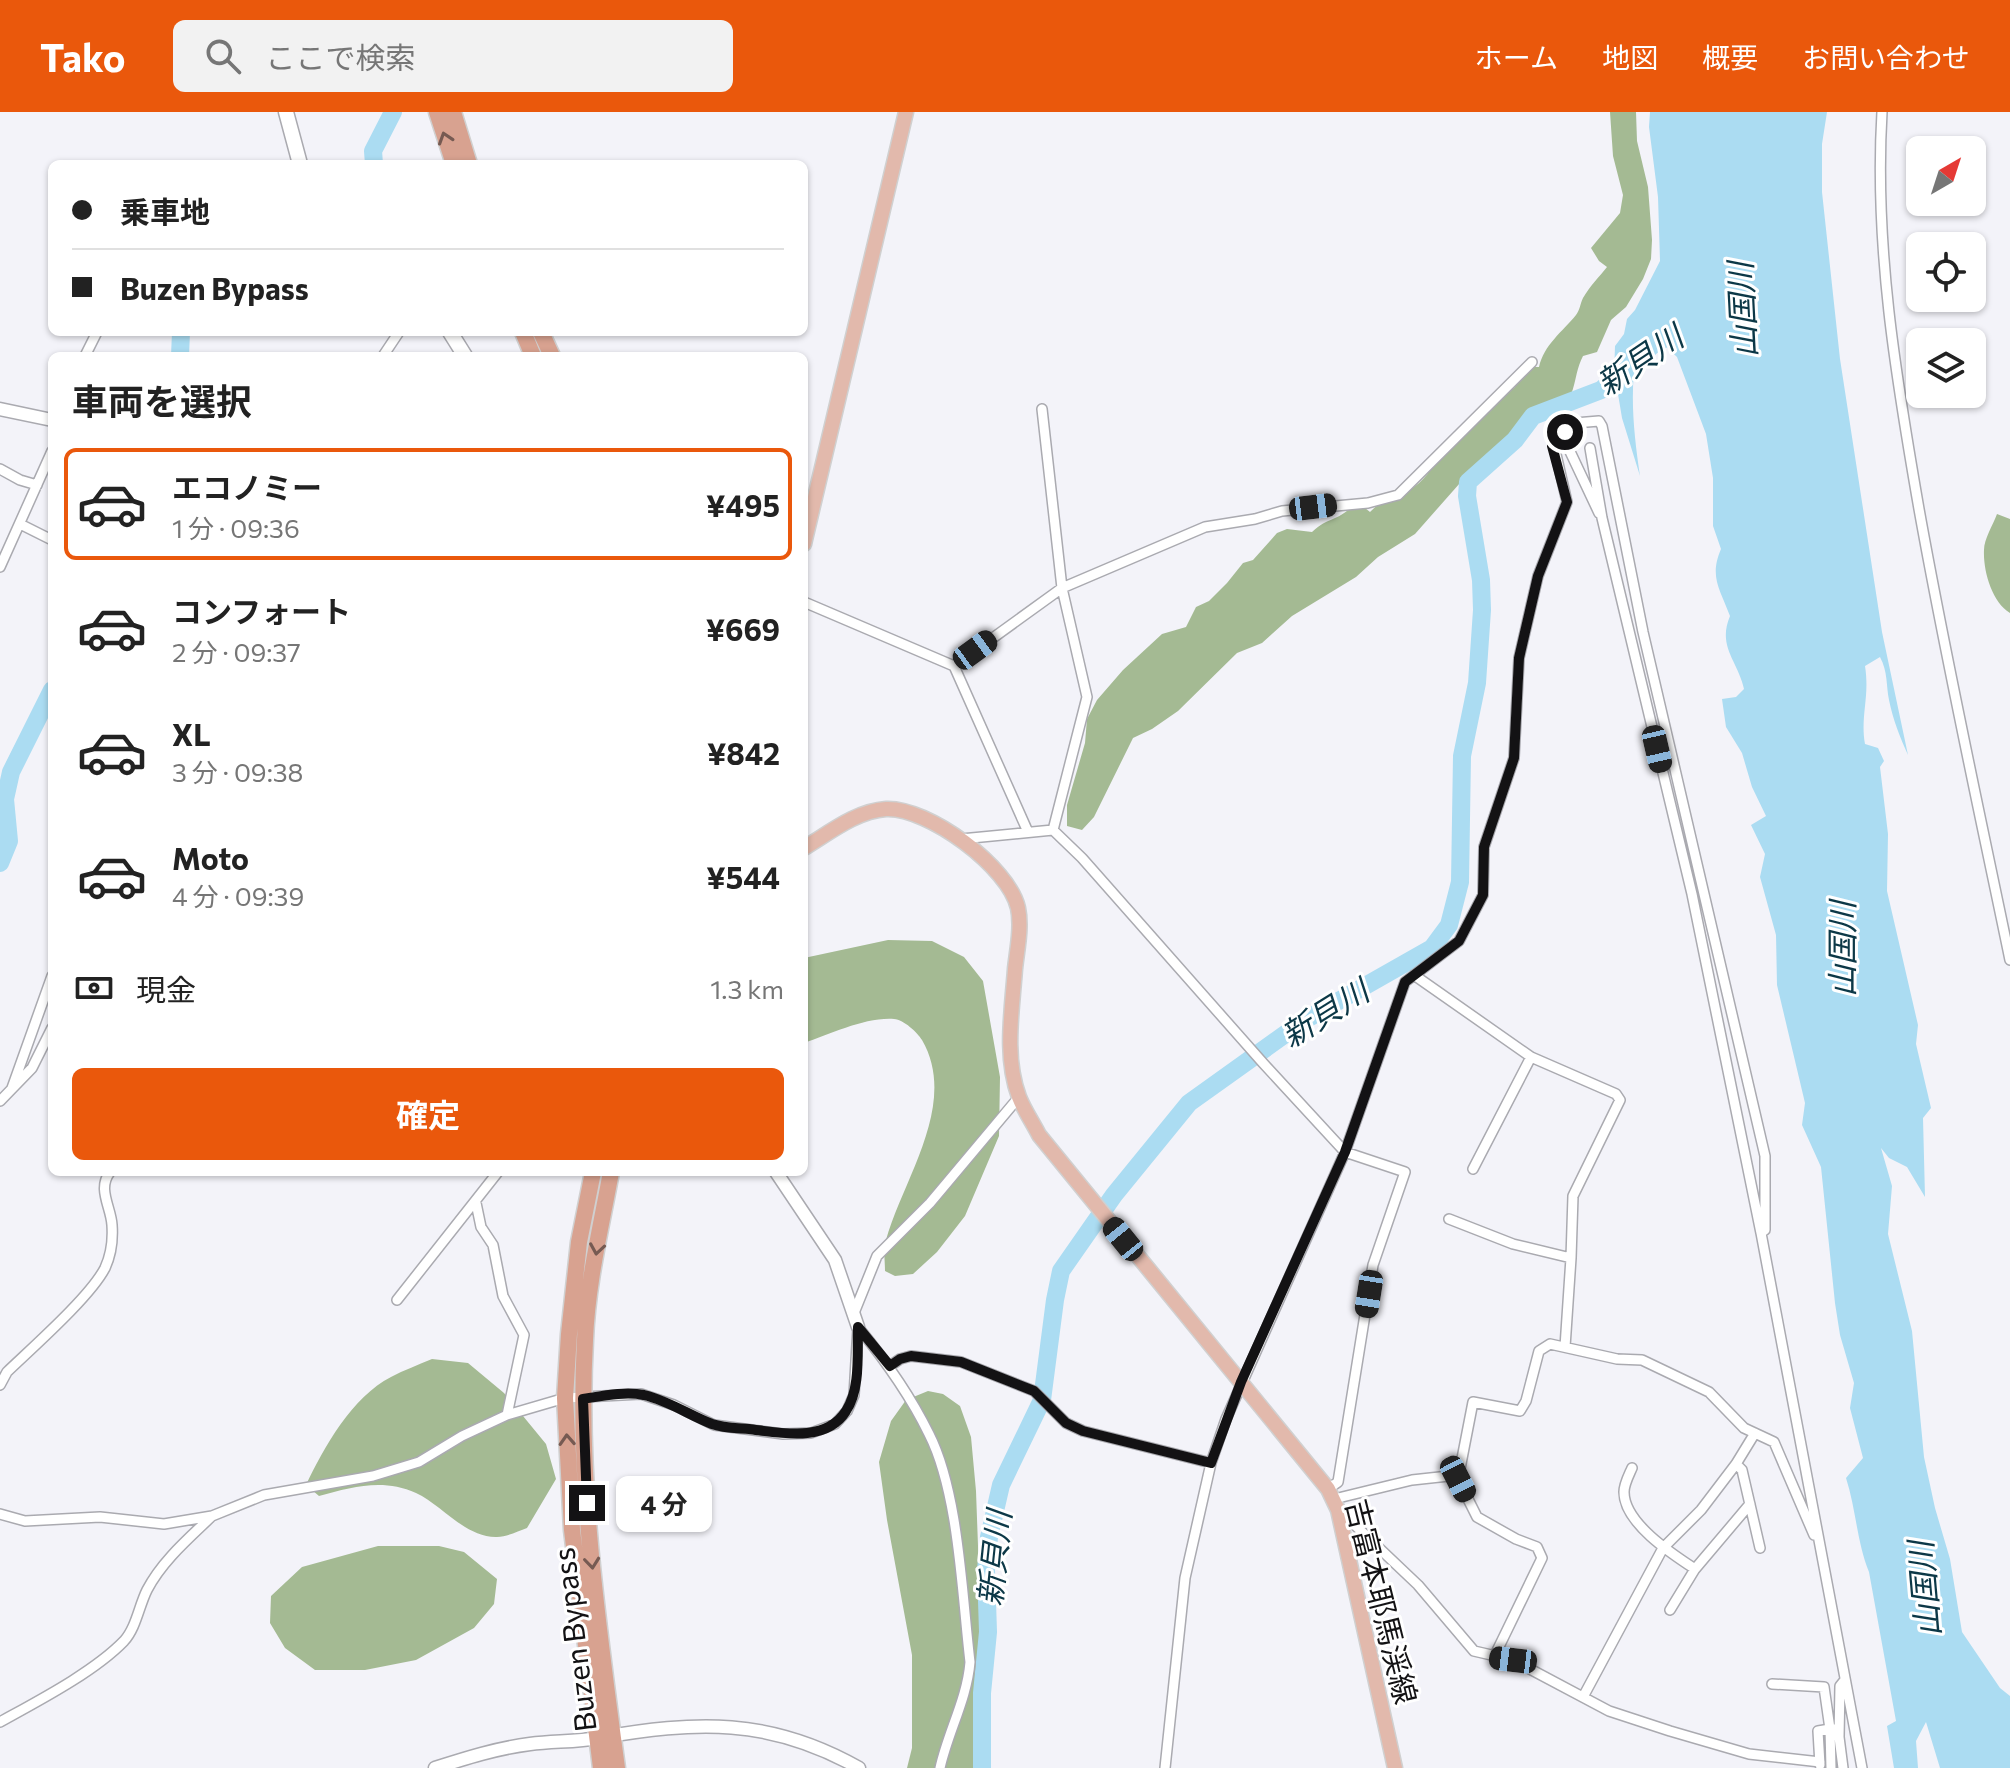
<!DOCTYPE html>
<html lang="ja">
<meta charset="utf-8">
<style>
:root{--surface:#fff;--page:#f2f2f2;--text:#222;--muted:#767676;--line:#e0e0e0;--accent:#ea580c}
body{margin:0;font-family:Commissioner,"Noto Sans JP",sans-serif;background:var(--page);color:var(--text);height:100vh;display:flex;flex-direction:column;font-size:30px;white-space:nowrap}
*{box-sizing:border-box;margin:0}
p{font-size:26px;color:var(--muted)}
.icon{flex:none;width:44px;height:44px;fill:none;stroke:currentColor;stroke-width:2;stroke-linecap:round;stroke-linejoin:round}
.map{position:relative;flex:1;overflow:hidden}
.panel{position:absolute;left:48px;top:240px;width:760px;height:824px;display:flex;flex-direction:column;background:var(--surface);border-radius:12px;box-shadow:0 2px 6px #0004}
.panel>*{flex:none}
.guide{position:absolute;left:48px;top:48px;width:760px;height:176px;border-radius:12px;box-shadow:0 2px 6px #0004;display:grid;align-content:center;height:176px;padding:0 24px;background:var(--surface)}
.needle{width:52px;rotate:39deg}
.buttons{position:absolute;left:1906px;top:24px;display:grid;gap:16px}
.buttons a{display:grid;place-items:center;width:80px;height:80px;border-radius:12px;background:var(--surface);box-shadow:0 2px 6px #0004;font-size:40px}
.end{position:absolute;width:36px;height:36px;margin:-18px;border:10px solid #131214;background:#fff;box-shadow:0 0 0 4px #fff}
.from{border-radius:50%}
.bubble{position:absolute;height:56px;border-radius:12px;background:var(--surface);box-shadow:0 2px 6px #0004;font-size:26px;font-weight:700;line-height:56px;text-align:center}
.car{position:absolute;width:24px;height:48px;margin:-24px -12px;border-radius:10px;box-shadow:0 0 6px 2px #0007;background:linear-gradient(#222 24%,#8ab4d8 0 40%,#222 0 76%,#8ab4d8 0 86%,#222 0)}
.guide b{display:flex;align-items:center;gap:28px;height:76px;font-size:30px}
.guide b+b{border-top:2px solid var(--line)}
.guide i{width:20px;height:20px;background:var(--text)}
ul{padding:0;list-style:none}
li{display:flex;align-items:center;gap:24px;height:112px;margin:0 16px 12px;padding:0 8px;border:4px solid transparent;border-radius:12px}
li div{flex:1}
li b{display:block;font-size:30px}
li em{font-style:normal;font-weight:700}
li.current{border-color:var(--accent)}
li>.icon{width:72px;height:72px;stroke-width:1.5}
h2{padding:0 24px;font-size:36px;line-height:96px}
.pay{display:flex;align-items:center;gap:20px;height:88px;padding:0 24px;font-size:30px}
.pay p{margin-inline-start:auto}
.action{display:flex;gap:16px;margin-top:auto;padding:16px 24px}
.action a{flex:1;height:92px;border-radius:12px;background:var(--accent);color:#fff;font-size:32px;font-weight:700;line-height:92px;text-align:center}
header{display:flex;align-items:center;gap:48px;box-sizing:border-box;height:112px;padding:0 40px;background:var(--accent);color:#fff}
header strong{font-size:38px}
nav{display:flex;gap:44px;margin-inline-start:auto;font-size:28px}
.search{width:560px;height:72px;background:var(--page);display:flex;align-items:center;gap:20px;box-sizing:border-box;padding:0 28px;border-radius:12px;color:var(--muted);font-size:30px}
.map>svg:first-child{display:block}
.forest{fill:#a4ba93}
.water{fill:#abdcf2}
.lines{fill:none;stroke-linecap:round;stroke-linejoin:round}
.river{stroke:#abdcf2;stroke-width:18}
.minor-casing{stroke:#aaaab0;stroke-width:12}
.tertiary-casing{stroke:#aaaab0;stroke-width:15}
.secondary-casing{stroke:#aaaab0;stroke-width:17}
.primary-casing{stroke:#d0d0d0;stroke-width:17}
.trunk-casing{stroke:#d0d0d0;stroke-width:19}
.minor{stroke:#fff;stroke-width:9}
.tertiary{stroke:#fff;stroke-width:12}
.secondary{stroke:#fff;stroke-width:14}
.primary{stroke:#e2b9ac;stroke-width:14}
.trunk{stroke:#d8a290;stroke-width:16}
.oneway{stroke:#765a52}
.route{stroke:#131214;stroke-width:10}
.labels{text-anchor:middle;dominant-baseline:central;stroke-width:6;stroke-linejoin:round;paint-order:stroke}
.street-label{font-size:30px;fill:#131214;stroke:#fff}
.water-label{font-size:32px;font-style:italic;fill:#0c3847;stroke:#fff}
</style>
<header>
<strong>Tako</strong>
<div class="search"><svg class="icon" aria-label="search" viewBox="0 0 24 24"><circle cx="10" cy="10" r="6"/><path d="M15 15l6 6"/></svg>ここで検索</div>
<nav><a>ホーム</a><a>地図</a><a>概要</a><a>お問い合わせ</a></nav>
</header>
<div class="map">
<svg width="2010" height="1656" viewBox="0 0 2010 1656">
<rect width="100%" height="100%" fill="#f3f3f9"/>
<path class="forest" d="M 1610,0 L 1636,0 L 1637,29 L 1648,75 L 1652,128 L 1651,147 L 1643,167 L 1626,195 L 1611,208 L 1597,240 L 1583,244 C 1570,268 1580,302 1540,294 L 1528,302 L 1514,322 L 1460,371 L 1415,422 L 1378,445 L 1356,465 L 1292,504 L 1262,531 L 1237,541 L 1178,599 L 1152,617 L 1133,626 L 1094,705 L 1082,718 L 1067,714 L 1067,693 L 1085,631 L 1087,607 L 1097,588 L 1123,558 L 1162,522 L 1186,515 L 1196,495 L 1209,489 L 1227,471 L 1243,451 L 1253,448 L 1277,421 L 1287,417 L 1312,420 C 1322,411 1324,411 1335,406 C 1344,403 1348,396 1360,392 L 1370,400 C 1378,392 1386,386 1396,381 C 1402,378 1409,378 1414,375 C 1441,356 1450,310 1485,304 L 1499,282 L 1514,276 L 1523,263 L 1532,255 L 1539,255 C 1544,233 1562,220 1576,203 C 1580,198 1580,192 1583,186 C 1590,174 1599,165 1607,155 L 1599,149 L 1591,136 L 1620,101 L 1623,83 L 1613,44 Z
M 1997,402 L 2010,407 L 2010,501 C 1992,490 1983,459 1984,438 C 1984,427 1993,413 1997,402 Z
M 888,828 L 932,829 L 964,845 L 983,869 L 1000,965 L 999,1024 L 965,1104 L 937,1140 L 913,1162 L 895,1164 L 885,1159 C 885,1148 883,1138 886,1128 C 903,1067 959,992 922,928 C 917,920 904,908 894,907 C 865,905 831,922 804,931 L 804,846 Z
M 432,1247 L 468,1251 L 504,1281 L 546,1332 L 556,1367 L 527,1416 C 518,1419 507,1425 497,1425 C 466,1426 442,1393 416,1381 C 383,1366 352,1375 319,1384 L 306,1373 C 324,1335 352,1285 391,1265 C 404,1258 418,1253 432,1247 Z
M 928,1279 L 943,1282 L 960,1294 L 971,1325 L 976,1379 L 984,1598 L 977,1656 L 907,1656 L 912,1636 L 912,1543 L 887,1408 L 879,1350 L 891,1309 L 906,1288 Z
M 378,1434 L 439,1434 L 464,1440 L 497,1467 L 494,1492 L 474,1516 L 416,1548 L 365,1558 L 315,1558 L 285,1536 L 270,1511 L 271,1484 L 302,1455 Z"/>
<path class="water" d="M 1650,0 L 1827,0 L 1822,32 L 1822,80 L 1840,247 L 1882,520 L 1908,643 C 1900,625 1893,608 1889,588 C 1886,573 1888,560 1880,545 L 1865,554 C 1870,585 1860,604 1865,632 L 1878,636 L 1884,649 L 1880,655 L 1888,722 L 1887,779 L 1918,913 L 1916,932 L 1931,996 L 1923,1006 L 1925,1085 L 1907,1055 L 1889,1046 L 1881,1036 L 1892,1074 L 1888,1122 L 1912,1219 L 1924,1345 L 1935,1396 L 1950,1447 L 1962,1520 L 2000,1576 L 2010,1584 L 2010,1656 L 1940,1656 L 1926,1610 L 1916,1629 L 1918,1656 L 1894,1656 L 1887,1614 L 1896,1609 L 1869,1460 C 1857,1431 1856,1397 1846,1366 L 1863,1346 L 1850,1296 L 1854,1271 L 1840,1223 L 1835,1191 L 1821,1055 L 1802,1013 L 1805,991 L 1777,873 L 1776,823 L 1760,765 L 1765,742 L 1751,713 L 1766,704 L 1752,675 L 1742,641 L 1726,615 L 1722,587 L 1736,585 L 1744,577 C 1738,549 1717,535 1730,504 C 1720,477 1709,465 1721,437 L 1713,414 L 1713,366 L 1706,322 L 1677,245 L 1663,232 L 1650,229 L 1643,253 L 1637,239 C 1629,280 1634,323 1640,364 L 1622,306 L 1617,276 L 1593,284 L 1590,279 L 1614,263 L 1615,234 L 1624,222 L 1627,207 L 1635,198 L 1660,149 L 1658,85 L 1649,15 Z"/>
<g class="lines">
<path class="river" d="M 374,52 L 373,39 L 393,0
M 180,244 L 181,220
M 0,751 L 9,729 L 5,687 L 11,660 L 52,578
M 982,1656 L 982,1581 L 988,1520 L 986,1458 L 989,1425 L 1001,1373 L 1042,1288 L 1055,1188 L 1061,1159 L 1114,1083 L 1189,991 L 1305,908 L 1432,836 L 1449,813 L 1460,770 L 1462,644 L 1477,571 L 1482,498 L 1481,468 L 1467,384 L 1468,370 L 1515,328 L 1533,304 L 1601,278 L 1654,232 L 1678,219"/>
<defs>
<path id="minor" d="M 1882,0 C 1874,134 1896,265 1919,397 C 1946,548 1979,698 2010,848
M 85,244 L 97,220
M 383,244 L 399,220
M 1042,297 L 1062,476 L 1087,585 L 1053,718
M 1565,320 L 1566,331 L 1599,401
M 1590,336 L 1602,406 L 1692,782 L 1761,1121
M 0,357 L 20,368 L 37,373
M 20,412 L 52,428
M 0,455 L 52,339
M 804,490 L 954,554 L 1028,720
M 954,554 L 1062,476 L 1205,415 L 1255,407 L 1282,399 L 1368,391 L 1398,383 L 1532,250
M 961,727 L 1053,718 L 1082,746 L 1263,951 L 1345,1040 L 1405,1060 L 1373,1153 L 1338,1370 L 1328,1377
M 1414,863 L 1531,945 L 1616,982 L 1620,988 L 1573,1084 L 1571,1146
M 12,976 L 52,864
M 0,989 L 32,956 L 52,916
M 1473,1057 L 1531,945
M 476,1091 L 481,1115 L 493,1133 L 503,1184 L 524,1223 L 507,1303
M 1449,1107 L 1513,1132 L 1571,1146 L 1565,1235
M 397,1188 L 498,1060
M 854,1201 L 877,1144 L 930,1091 L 1019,985
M 858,1215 C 885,1248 910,1283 929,1322 C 959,1381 962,1484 970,1550 C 967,1587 948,1620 940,1656
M 890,1254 L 900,1247 L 911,1244 L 961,1250 L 1034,1279 L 1066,1311 L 1083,1319 L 1211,1351
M 0,1273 L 7,1260 C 33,1235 90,1185 105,1156 C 111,1143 113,1127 112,1113 C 111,1095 97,1077 110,1060
M 1736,1352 L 1742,1358 L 1760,1436
M 1632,1356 C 1629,1363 1624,1372 1624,1380 C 1624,1411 1672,1442 1695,1457 L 1670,1498
M 1334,1387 L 1412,1368 L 1458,1363
M 1340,1399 L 1418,1473 L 1474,1539 L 1513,1548 L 1609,1599 L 1670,1619 L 1749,1642 L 1820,1650
M 0,1402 L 25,1409 L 100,1405 L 164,1412 L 212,1404 L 264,1383 L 373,1364 L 419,1350 L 462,1324 L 507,1303 L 565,1286 L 641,1282 L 674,1293 L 714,1313 L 783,1322 L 811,1321 L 835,1312 L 847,1299 L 854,1283 L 858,1215
M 1695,1457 L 1750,1392
M 1494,1545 L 1542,1446 L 1537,1435 L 1516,1427 L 1477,1405 L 1458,1367 L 1473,1290 L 1520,1299 L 1526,1289 L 1539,1239 L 1550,1232 L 1617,1247 L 1642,1248 L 1709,1280 L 1744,1316 L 1774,1330 L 1814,1423
M 1772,1572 L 1824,1575 L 1830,1617 L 1818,1619 L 1820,1653
M 1583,1585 L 1663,1436 L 1701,1398 L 1736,1352 L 1755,1321
M 0,1610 C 38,1589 94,1560 124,1529 C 136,1516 139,1494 147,1478 C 162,1449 189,1426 212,1404
M 1165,1656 L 1185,1466 L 1211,1351 L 1226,1307 L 1345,1040 L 1405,870 L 1459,829 L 1483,783 L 1484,735 L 1514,646 L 1519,546 L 1538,464 L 1567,390 L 1552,325 L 1555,320 L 1561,318 L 1565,320 L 1575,311 L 1599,309 L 1602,314 L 1643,520 L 1765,1044 L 1765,1118 L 1761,1121 L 1862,1656
M 1831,1656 L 1830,1617 L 1836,1617
M 1843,1656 L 1839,1625 L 1840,1574 L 1844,1569"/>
<path id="tertiary" d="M 0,297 L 52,308
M 776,1060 L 835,1148 L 858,1215
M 435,1656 C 466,1646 498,1636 530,1632 C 553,1629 576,1630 598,1626 C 696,1609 769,1605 859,1656"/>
<path id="secondary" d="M 286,0 L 300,52
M 450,220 L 465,244"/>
<path id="primary" d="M 804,432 L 906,0
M 804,736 C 829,721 856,699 886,697 C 928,695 1009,755 1018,796 C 1022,815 1017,838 1015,857 C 1012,899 1004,945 1019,985 C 1024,998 1033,1011 1039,1023 L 1328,1377 L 1338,1398 L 1395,1656"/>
<path id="trunk" d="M 437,0 L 454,52
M 453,0 L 469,52
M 523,220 L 533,244
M 541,220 L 552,244
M 593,1060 L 579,1130 L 569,1222 L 565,1286 L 572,1418 L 601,1656
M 611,1060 C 601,1115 587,1172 585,1228 C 577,1371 598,1514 617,1656"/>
</defs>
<use href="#minor" class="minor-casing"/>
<use href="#tertiary" class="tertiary-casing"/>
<use href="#secondary" class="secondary-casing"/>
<use href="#primary" class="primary-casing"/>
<use href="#trunk" class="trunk-casing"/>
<use href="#minor" class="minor"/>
<use href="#tertiary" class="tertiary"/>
<use href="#secondary" class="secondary"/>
<use href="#primary" class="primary"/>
<use href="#trunk" class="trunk"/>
</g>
<defs><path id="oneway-chevron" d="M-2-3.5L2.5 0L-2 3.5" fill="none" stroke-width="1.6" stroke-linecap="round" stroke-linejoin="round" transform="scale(2)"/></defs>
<g class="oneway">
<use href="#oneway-chevron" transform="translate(445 26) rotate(-108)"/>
<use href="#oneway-chevron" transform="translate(597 1137) rotate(99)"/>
<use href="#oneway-chevron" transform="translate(567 1328) rotate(-93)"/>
<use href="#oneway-chevron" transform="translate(592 1451) rotate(84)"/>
</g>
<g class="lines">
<path class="route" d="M 587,1391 L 583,1287 C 602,1284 625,1279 644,1283 C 669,1289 689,1303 712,1312 C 723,1316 737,1316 749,1317 C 781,1321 826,1331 846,1299 C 861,1277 857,1240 858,1215 L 890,1254 L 900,1247 L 911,1244 L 961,1250 L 1034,1279 L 1066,1311 L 1083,1319 L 1211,1351 L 1241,1270 L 1345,1040 L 1405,870 L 1459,829 L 1483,783 L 1484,735 L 1514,646 L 1519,546 L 1538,464 L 1567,390 L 1552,334 L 1555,320 L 1561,318 L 1565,320"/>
</g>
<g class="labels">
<g class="street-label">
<text transform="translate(1383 1489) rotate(76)">吉富本耶馬渓線</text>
<text transform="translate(573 1528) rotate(-97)">Buzen Bypass</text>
</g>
<g class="water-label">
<text transform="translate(1741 198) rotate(-93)">山国川</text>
<text transform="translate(1639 247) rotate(-34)">新貝川</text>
<text transform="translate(1841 837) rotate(-90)">山国川</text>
<text transform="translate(1324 900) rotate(-32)">新貝川</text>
<text transform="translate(993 1446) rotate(-84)">新貝川</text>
<text transform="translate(1923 1477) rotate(-95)">山国川</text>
</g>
</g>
</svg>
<div class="buttons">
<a><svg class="needle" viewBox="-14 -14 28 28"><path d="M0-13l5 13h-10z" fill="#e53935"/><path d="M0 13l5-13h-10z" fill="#767676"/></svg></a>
<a><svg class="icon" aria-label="locate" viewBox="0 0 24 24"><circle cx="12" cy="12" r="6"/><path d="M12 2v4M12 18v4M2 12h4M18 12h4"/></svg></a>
<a><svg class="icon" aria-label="layers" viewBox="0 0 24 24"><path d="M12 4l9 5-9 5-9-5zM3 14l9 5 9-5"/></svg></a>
</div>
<i class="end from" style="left:1565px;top:320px"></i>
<i class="end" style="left:587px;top:1391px"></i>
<div class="bubble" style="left:616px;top:1364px;width:96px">4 分</div>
<i class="car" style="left:1313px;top:395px;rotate:83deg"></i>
<i class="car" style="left:975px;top:538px;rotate:54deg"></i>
<i class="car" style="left:1657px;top:637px;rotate:167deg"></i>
<i class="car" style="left:1123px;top:1127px;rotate:321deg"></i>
<i class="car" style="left:1369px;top:1182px;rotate:189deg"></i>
<i class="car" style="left:1458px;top:1367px;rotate:153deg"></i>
<i class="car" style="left:1513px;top:1548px;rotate:277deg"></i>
<div class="guide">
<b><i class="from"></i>乗車地</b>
<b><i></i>Buzen Bypass</b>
</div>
<section class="panel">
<h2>車両を選択</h2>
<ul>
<li class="current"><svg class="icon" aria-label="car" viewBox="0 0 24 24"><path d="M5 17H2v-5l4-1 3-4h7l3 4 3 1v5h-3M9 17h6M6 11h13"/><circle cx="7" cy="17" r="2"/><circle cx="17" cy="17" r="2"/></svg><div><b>エコノミー</b><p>1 分 · 09:36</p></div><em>¥495</em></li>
<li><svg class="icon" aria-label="car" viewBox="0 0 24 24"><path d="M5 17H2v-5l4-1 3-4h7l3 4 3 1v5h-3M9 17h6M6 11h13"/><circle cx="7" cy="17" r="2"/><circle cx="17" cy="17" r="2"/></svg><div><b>コンフォート</b><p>2 分 · 09:37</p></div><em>¥669</em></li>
<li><svg class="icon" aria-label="car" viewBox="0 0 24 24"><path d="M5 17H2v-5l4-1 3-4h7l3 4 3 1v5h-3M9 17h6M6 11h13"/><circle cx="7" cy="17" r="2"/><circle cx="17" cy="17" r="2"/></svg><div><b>XL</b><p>3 分 · 09:38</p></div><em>¥842</em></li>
<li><svg class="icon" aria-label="car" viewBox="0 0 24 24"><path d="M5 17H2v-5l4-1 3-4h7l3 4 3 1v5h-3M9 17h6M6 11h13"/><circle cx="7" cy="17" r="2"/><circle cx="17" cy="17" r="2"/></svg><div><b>Moto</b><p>4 分 · 09:39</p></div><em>¥544</em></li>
</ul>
<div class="pay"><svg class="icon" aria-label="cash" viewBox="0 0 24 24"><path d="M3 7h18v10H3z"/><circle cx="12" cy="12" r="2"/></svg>現金<p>1.3 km</p></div>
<div class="action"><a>確定</a></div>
</section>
</div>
